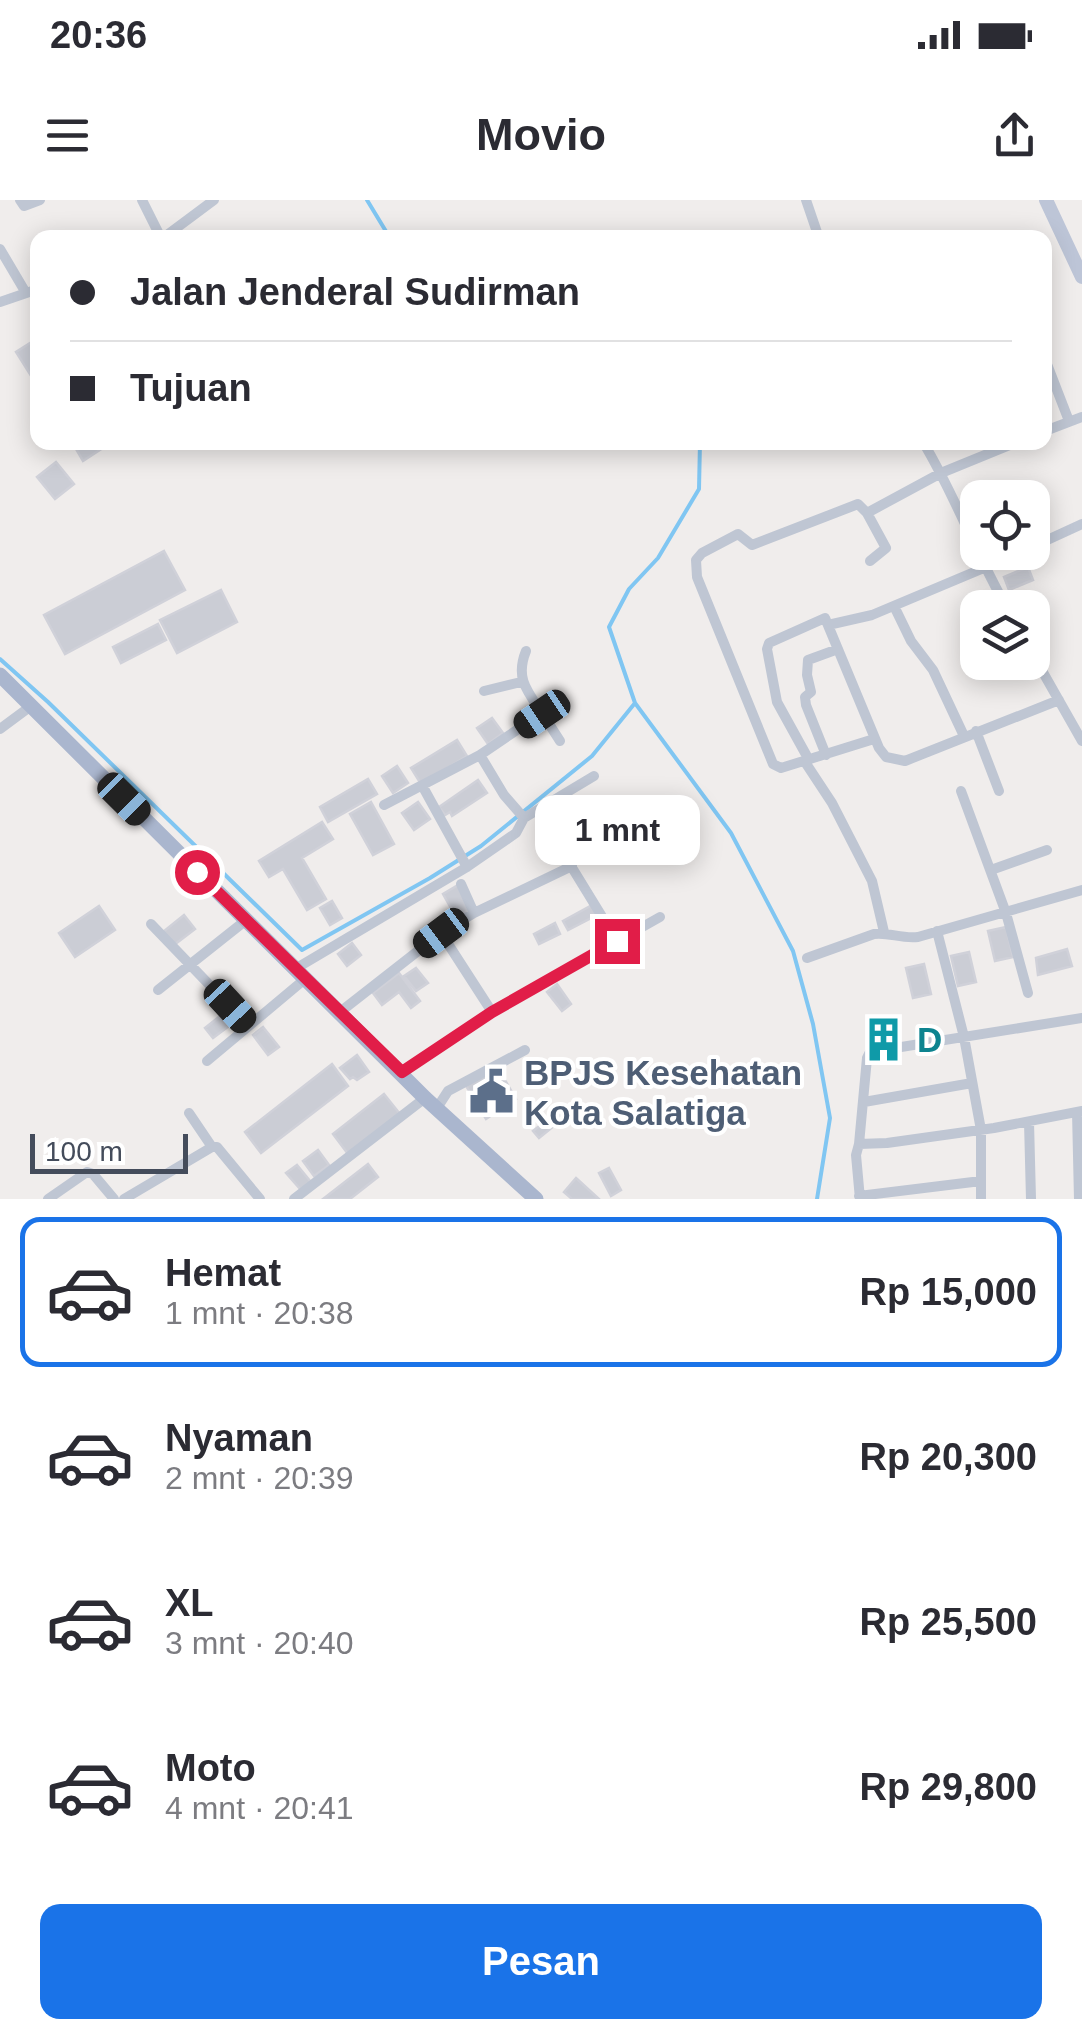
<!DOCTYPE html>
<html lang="id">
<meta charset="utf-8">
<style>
:root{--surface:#fff;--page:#f2f2f3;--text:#2b2b33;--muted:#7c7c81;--line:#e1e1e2;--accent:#1a73e8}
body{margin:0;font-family:Arial,sans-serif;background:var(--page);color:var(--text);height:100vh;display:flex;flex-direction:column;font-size:38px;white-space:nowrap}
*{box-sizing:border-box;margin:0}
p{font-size:32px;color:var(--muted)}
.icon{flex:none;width:55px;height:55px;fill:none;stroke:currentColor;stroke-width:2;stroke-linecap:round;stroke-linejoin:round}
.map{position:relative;height:999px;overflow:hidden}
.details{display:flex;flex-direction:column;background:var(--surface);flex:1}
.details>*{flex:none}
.top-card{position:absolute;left:30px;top:30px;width:1022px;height:220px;border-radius:20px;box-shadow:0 5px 25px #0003;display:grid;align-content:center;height:220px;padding:0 40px;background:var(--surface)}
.controls{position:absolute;left:960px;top:280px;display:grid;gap:20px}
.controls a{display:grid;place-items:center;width:90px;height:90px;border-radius:20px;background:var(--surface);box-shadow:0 5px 25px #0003;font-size:50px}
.scale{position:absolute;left:30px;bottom:25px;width:158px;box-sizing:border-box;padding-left:10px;border:5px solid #444c5b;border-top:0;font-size:28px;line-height:35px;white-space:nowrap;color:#444c5b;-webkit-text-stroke:8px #fff;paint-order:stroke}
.end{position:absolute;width:45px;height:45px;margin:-22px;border:12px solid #e11d48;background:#fff;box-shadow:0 0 0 5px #fff}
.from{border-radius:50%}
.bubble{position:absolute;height:70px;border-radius:20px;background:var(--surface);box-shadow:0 5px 25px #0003;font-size:32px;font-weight:700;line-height:70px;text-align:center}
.car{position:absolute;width:30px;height:60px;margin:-30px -15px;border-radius:12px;box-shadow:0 0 8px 2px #0007;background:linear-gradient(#222 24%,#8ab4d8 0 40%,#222 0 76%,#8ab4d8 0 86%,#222 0)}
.top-card b{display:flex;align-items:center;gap:35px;height:95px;font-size:38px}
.top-card b+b{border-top:2px solid var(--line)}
.top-card i{width:25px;height:25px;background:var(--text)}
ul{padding:18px 0 0;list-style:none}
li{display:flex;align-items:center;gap:30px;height:150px;margin:0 20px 15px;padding:0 20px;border:5px solid transparent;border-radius:20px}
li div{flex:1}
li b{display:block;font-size:38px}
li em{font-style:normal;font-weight:700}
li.current{border-color:var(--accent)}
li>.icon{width:90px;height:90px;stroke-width:1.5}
.primary-button{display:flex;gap:20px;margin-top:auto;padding:20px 40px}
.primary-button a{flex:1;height:115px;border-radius:20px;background:var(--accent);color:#fff;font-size:40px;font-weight:700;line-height:115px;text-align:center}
.status{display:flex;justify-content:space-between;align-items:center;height:70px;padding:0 50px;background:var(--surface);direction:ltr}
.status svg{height:28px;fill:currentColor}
header{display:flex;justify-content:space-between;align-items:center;height:130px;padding:0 40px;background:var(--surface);font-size:45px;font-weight:700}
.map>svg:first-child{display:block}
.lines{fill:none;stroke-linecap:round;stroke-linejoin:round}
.stream{stroke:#80c6f2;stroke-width:4}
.building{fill:#cbcdd5;stroke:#d0d1d9;stroke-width:2.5}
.street{stroke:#bfc6d3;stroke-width:10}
.secondary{stroke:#bdc5d7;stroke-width:14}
.primary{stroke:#aab6ce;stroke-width:15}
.route{stroke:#e11d48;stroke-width:12}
.labels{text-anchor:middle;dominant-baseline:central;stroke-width:8;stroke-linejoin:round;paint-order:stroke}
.culture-label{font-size:35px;font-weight:bold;fill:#0d838f;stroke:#fff;text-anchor:start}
.service-label{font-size:35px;font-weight:bold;fill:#4e5e75;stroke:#fff;text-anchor:start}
</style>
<div class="status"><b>20:36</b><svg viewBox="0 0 49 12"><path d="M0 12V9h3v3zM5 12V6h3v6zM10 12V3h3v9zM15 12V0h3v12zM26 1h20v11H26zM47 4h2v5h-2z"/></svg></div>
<header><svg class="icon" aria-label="menu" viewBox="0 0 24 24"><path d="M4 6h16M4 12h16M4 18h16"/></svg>Movio<svg class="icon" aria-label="share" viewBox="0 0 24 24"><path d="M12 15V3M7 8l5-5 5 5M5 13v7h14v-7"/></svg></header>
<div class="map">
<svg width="1082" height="999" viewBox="0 0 1082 999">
<rect width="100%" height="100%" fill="#f0edec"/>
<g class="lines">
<path class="stream" d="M 367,0 L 390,38
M 700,242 L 699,289 L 658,358 L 629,389 L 609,427 L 635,503 L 731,633 L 793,751 L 813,824 L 830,918 L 817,999
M 0,459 L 48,502 L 302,750 L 430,678 L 481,646 L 592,556 L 635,503"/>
</g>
<path class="building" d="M 38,138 L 38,187 L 16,152 Z
M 72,242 L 112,242 L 83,261 Z
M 56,262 L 74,284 L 55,299 L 37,277 Z
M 164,351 L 185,390 L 65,454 L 44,415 Z
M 1028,367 L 1033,380 L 1009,390 L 1004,377 Z
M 221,390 L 237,422 L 177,453 L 160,420 Z
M 158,424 L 166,440 L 121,463 L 113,447 Z
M 492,518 L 503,533 L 488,544 L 477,528 Z
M 457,540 L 467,556 L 421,584 L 411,568 Z
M 397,566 L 408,583 L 393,593 L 382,576 Z
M 368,579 L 377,594 L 328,622 L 320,607 Z
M 478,580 L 487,593 L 452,616 L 450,612 L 445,615 L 439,607 Z
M 371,602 L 394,644 L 373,655 L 350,614 Z
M 418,602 L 430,619 L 414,630 L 402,613 Z
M 322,622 L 333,639 L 302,658 L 326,699 L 307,710 L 283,669 L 269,677 L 259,661 Z
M 458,685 L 469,710 L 456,717 L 443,694 Z
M 332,701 L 342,718 L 330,725 L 320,708 Z
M 594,704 L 599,714 L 568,730 L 563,721 Z
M 99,706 L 115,730 L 75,757 L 59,733 Z
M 184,715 L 195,729 L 174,745 L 163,732 Z
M 555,723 L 560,734 L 539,744 L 534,734 Z
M 1006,727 L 1013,757 L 995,761 L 988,731 Z
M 352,743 L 361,755 L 347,766 L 338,754 Z
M 1067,749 L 1072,766 L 1038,775 L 1036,758 Z
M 969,752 L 976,782 L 958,786 L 951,756 Z
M 924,764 L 931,794 L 913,798 L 906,768 Z
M 416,768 L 428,783 L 416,791 L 404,776 Z
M 399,773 L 420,801 L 411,808 L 399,792 L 382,805 L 373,793 Z
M 557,784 L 571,804 L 562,811 L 547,792 Z
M 225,812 L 233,823 L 213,838 L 205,828 Z
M 263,827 L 279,847 L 268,855 L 253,835 Z
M 357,855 L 369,872 L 357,880 L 353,877 L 350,879 L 340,868 Z
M 332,864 L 348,886 L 261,953 L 245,932 Z
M 498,868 L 516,899 L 486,919 L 465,884 Z
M 384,894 L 400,914 L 348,954 L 333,934 Z
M 716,906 L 722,928 L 710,932 L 703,910 Z
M 560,910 L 565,917 L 539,938 L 533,931 Z
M 318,950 L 329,965 L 314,976 L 303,961 Z
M 368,964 L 378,977 L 350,999 L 323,999 Z
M 297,965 L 311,982 L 301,990 L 286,973 Z
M 609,968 L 621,990 L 611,996 L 599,973 Z
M 576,978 L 599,999 L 572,999 L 564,992 Z"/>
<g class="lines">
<path class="street" d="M 20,0 L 24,6 L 40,0
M 142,0 L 161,38
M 806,0 L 819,38
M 996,37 L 996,38
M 163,38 L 214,0
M 0,49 L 26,93
M 0,102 L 38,89
M 1045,159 L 1069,221
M 1045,231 L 1082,217
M 923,242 C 955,295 976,354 1007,408
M 867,313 L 886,348 L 870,361
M 1032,347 L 1082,324
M 894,406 L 911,441 L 933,470 L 964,536
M 828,425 L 872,415 L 1022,352
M 1032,453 L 1082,541
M 484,491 L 521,482
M 542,513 L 560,541
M 0,529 L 31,506
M 976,531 L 999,591
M 874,539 L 781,568 L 773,564 L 697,377 L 696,360 L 702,353 L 738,334 L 752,345 L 858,304 L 867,313 L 941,273 L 1017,242
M 480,555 L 542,513 C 527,491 515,478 526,451
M 826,555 L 806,505 L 805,497 L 811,492 L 807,475 L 808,460 L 838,449
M 809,560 L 777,502 L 767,449 L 769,443 L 825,418 L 879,548 L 886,557 L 905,561 L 1059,500
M 805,562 L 832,603 L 872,681 L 884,732
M 423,587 L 467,667
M 961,591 L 1006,713 L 1028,793
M 524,618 L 594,576
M 560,648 L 617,741
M 991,670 L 1047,650
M 461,684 L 474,713
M 151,724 L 249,826
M 937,731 L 964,837 L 981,930 L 981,999
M 441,733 L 492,812
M 807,758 L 874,734 C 889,732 901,739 918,737 L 1082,690
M 295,769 L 467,667 L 516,633 L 524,618 L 504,595 L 480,555 L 384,605
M 158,790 L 245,721
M 340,812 L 441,733 L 474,713 L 572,666
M 1082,818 L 870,852 L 867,858 L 859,944 L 887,943 L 994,928 L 1082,911
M 207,861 L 305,779
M 402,872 L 492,812 L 660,717
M 864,902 L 972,883
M 437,908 L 448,891 L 525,850
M 1077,912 L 1079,999
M 189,913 L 212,947
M 1029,922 L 1031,999
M 859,944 L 856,955 L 860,999
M 859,996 L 981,981
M 48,999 L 87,972 L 93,974 L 114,999
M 124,999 L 212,947 L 217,947 L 260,999
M 294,999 L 425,898"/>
<path class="secondary" d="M 1046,0 L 1082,77"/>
<path class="primary" d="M 0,475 L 425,898 L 536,999"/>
</g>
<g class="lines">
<path class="route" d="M 197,672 L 402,872 L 492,812 L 617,741"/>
</g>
<defs>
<symbol id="building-bare" viewBox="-9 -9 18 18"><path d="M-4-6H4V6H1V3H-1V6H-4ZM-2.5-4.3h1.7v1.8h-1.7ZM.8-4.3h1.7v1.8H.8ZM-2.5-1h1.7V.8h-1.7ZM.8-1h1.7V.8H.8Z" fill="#0f9aa8" stroke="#fff" stroke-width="2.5" paint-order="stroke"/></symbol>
<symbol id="civic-bare" viewBox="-9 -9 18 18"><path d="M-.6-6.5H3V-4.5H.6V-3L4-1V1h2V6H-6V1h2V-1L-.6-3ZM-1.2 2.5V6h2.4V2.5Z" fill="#5c6f8a" stroke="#fff" stroke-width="2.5" paint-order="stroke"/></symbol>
</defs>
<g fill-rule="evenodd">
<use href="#building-bare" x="852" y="808" width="63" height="63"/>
<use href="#civic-bare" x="460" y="860" width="63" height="63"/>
</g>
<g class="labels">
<g class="culture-label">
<text x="917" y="839">D</text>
</g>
<g class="service-label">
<text x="524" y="872">BPJS Kesehatan<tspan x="524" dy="40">Kota Salatiga</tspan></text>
</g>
</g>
</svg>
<div class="controls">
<a><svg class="icon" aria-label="locate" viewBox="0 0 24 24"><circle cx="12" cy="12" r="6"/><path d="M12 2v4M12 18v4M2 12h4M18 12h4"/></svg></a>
<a><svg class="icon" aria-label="layers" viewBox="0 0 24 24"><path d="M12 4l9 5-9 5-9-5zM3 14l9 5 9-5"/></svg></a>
</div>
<div class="scale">100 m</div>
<i class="end from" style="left:197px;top:672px"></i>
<i class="end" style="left:617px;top:741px"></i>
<div class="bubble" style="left:535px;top:595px;width:165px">1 mnt</div>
<i class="car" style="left:542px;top:514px;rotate:236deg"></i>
<i class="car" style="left:124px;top:599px;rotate:135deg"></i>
<i class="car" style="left:441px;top:733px;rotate:233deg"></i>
<i class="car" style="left:230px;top:806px;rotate:137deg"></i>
<div class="top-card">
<b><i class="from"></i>Jalan Jenderal Sudirman</b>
<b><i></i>Tujuan</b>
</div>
</div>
<section class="details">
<ul>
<li class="current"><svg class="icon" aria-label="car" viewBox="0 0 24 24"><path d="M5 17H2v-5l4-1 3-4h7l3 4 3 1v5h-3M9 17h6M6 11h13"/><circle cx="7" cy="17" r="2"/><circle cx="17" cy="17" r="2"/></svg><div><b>Hemat</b><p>1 mnt · 20:38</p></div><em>Rp 15,000</em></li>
<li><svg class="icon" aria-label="car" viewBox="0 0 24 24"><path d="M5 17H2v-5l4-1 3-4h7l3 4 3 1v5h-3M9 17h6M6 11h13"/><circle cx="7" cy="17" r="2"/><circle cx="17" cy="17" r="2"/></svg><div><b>Nyaman</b><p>2 mnt · 20:39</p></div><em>Rp 20,300</em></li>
<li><svg class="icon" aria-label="car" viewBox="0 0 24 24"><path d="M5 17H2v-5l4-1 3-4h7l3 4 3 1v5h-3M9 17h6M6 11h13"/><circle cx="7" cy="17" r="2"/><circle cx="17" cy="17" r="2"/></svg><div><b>XL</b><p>3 mnt · 20:40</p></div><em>Rp 25,500</em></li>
<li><svg class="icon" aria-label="car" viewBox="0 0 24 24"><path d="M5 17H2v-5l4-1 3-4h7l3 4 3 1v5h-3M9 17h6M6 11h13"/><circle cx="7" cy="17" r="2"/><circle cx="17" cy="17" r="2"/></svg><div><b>Moto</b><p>4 mnt · 20:41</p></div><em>Rp 29,800</em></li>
</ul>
<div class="primary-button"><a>Pesan</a></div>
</section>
